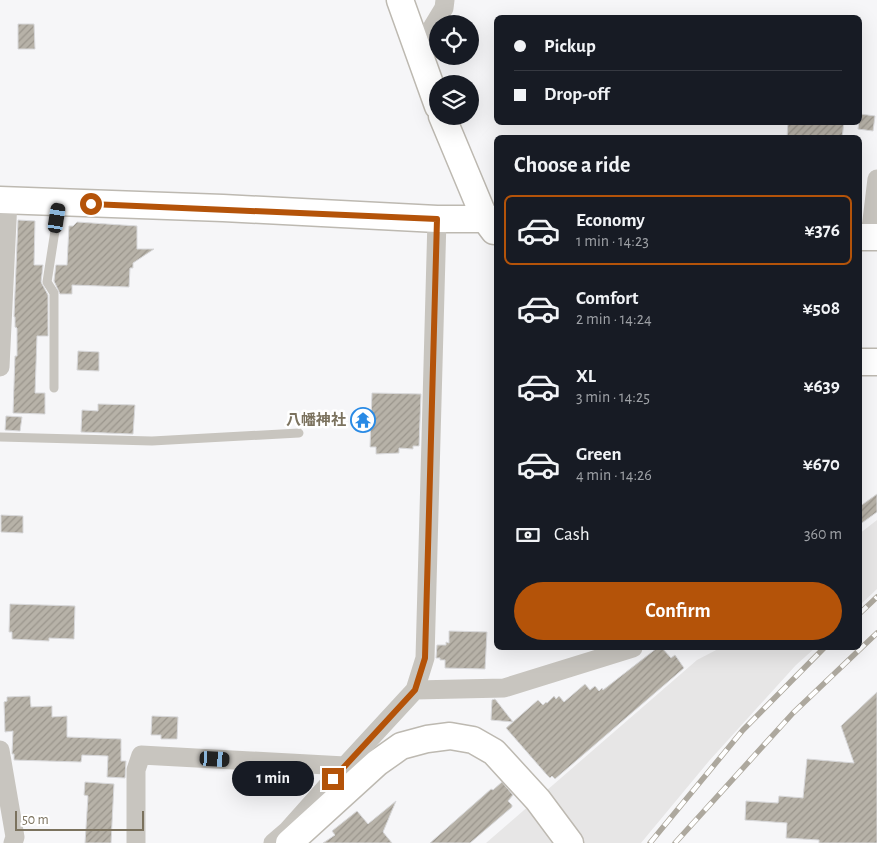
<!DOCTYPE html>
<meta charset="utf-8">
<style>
:root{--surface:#171b24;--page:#242831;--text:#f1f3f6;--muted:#9ea1a6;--line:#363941;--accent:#b45309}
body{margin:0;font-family:"Alegreya Sans","Noto Sans JP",sans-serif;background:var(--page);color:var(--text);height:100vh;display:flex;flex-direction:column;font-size:19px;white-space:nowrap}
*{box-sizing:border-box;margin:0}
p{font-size:16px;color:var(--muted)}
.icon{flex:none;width:28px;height:28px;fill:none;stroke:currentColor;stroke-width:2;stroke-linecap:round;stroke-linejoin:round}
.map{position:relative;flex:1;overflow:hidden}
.drawer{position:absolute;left:494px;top:135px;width:368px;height:515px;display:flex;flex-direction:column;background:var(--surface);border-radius:8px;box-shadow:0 5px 20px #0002}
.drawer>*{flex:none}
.top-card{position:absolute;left:494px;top:15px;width:368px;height:110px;border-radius:8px;box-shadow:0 5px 20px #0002;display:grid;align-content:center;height:110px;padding:0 20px;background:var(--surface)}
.fabs{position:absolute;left:429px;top:15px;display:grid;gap:10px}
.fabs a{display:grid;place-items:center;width:50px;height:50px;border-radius:50%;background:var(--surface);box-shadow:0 5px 20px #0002;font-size:25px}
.scale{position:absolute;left:15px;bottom:12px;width:129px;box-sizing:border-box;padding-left:5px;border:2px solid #7b725e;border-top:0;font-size:14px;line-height:18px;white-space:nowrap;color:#7b725e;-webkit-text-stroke:4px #fff;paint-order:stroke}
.end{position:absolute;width:22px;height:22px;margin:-11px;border:6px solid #b45309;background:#fff;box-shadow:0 0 0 2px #fff}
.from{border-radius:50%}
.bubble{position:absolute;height:35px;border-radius:18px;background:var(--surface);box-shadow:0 5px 20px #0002;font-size:16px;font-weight:600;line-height:35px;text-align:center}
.car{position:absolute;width:15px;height:30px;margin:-15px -8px;border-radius:6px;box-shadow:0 0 4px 1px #0007;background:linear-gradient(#222 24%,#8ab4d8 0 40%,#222 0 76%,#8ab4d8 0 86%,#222 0)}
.top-card b{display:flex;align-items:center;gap:18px;height:48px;font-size:19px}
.top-card b+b{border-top:1px solid var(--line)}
.top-card i{width:12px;height:12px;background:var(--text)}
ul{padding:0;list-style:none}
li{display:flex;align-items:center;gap:15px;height:70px;margin:0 10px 8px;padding:0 10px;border:2px solid transparent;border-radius:8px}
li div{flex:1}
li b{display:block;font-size:19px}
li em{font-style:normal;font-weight:600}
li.current{border-color:var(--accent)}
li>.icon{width:45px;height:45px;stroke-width:1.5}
h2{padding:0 20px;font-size:22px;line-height:60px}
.pay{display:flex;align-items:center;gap:12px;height:55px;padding:0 20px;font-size:19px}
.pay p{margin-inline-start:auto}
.primary-button{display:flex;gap:10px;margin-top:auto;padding:10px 20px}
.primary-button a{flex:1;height:58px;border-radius:30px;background:var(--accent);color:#fff;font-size:20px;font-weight:600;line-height:58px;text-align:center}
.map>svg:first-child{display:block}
.built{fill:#e7e6e6}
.building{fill:url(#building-hatch);stroke:#d8d8da}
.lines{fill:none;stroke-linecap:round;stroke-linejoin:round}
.secondary-casing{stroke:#bdb9b1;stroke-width:29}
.lane{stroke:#c8c5bf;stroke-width:9}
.street{stroke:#c8c5bf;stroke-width:19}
.secondary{stroke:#fff;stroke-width:26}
.rail-casing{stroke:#ada89e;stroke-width:5.5}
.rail{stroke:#fff;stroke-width:4;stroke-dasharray:11;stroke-linecap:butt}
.route{stroke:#b45309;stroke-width:6}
.labels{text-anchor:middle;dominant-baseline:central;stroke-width:5;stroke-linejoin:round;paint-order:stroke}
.poi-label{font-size:15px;font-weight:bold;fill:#7b725e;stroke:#fff;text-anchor:end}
</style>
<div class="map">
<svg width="877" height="843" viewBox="0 0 877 843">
<defs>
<pattern id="building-hatch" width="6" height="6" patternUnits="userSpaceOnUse" patternTransform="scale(1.25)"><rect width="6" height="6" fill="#b7b2a8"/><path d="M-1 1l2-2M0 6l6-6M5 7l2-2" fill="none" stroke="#9a958c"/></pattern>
</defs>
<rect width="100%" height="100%" fill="#f6f6f8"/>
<path class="built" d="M 877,520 L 877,589 L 859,606 L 859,534 Z
M 720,648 L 815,648 L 796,665 L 709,761 L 641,843 L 486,843 L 697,660 Z"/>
<path class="building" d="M 18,24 L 34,24 L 35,49 L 18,49 Z
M 860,114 L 875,116 L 873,131 L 858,129 Z
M 788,122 L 844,122 L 842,138 L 787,138 Z
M 18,220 L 35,221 L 34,265 L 43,265 L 41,282 L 48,295 L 48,336 L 37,336 L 35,393 L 45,393 L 45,414 L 13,413 L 15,356 L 17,356 L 17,328 L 15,327 L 15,317 L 14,317 Z
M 77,222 L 137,226 L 137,249 L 154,249 L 133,263 L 133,268 L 130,268 L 129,287 L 72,285 L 72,294 L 60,294 L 54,281 L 56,265 L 67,265 L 69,226 L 73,226 Z
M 78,351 L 99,352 L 99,371 L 77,370 Z
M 372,393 L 421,394 L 419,446 L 413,446 L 413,449 L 399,448 L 399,453 L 376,454 L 376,447 L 370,447 Z
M 98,404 L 135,405 L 133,434 L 81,432 L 82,410 L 98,411 Z
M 6,416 L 22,417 L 20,431 L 5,430 Z
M 877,494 L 877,512 L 859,525 L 859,507 Z
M 1,515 L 23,516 L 23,533 L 1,532 Z
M 10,604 L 75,606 L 74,639 L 49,638 L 49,641 L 12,639 L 12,632 L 9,632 Z
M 449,631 L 487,632 L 485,669 L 445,668 L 445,660 L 440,660 L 440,658 L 436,658 L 437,645 L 446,645 L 446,642 L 449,643 Z
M 657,648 L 662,648 L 671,658 L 675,655 L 684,668 L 555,779 L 552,776 L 550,778 L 547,775 L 506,728 L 513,722 L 491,720 L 492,700 L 495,699 L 513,722 L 538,700 L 543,705 L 546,702 L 547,703 L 554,696 L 556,699 L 559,696 L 564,702 L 585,684 L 590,690 L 595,686 L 599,691 L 602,688 L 603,690 Z
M 877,692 L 877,843 L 819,843 L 819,840 L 786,838 L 787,823 L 745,820 L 746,801 L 778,803 L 779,796 L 803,798 L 807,759 L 854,763 L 841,726 Z
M 30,696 L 31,707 L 52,706 L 52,717 L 67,716 L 67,737 L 121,739 L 121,761 L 126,761 L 125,778 L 107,777 L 108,756 L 82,755 L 81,762 L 14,760 L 14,754 L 12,754 L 13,731 L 5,732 L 4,702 L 7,701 L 7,697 Z
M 152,716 L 178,717 L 177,739 L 161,739 L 161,735 L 151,735 Z
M 85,782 L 114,784 L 111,843 L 85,843 L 88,796 L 84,795 Z
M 502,782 L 513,795 L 508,801 L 512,805 L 512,807 L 470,843 L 430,843 L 491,789 L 493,790 Z
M 396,801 L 383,832 L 392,843 L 323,843 L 335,835 L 332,831 L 357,811 L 368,824 Z"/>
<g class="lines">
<defs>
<path id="secondary" d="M 400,0 L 438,106
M 442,116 L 485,219 L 494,231
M 0,200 L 223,208 L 437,219 L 496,219
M 859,237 L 877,237
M 859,362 L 877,362
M 289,843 L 377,763 L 401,746 L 427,739 L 450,736 L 473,740 L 494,752 L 538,800 L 570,843"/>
</defs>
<use href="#secondary" class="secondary-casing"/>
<path class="lane" d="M 54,388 L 54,293 L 47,282 L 59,205
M 0,437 L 152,441 L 299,433"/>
<path class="street" d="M 418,51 L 444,8 L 445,0
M 870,237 L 877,179
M 0,367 L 8,200
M 415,690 L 504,688 L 633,648
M 0,750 L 15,837 L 13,843
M 136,843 L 136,770 L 141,755 L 345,766 L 415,690 L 425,658 L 437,219
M 273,843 L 287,831 L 345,766"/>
<use href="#secondary" class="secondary"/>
<defs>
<path id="rail" d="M 859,614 L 877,597
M 650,843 L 743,730 L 824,648
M 675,843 L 793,713 L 877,633"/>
</defs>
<use href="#rail" class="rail-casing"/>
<use href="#rail" class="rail"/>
</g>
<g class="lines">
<path class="route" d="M 91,204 L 437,219 L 425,658 L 415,690 L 333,779"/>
</g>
<defs>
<symbol id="temple-ring" viewBox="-11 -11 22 22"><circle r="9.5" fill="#fff" stroke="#298ae5" stroke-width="1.5"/><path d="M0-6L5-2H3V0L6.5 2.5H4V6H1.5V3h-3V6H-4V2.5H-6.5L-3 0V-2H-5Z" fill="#298ae5"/></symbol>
</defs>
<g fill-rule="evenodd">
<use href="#temple-ring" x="349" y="406" width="28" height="28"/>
</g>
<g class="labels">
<g class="poi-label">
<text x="346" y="420">八幡神社</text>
</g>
</g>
</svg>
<div class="fabs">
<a><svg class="icon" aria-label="locate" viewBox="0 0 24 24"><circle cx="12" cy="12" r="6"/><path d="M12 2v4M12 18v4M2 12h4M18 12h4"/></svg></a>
<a><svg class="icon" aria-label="layers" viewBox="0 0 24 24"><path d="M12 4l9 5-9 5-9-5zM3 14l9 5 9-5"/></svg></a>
</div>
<div class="scale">50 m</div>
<i class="end from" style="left:91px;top:204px"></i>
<i class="end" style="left:333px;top:779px"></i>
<div class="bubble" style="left:232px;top:761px;width:82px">1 min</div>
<i class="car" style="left:57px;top:218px;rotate:9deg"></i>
<i class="car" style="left:215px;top:759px;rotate:93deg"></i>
<div class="top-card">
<b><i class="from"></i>Pickup</b>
<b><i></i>Drop-off</b>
</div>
<section class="drawer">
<h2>Choose a ride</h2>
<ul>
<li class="current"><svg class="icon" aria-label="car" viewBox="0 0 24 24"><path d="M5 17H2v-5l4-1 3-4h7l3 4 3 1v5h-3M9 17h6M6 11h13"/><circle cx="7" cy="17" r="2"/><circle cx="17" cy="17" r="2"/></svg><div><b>Economy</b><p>1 min · 14:23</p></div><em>¥376</em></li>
<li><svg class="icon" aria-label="car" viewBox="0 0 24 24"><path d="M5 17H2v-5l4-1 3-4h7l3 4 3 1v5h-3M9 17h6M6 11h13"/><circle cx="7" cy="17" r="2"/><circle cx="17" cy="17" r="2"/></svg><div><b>Comfort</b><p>2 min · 14:24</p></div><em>¥508</em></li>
<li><svg class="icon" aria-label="car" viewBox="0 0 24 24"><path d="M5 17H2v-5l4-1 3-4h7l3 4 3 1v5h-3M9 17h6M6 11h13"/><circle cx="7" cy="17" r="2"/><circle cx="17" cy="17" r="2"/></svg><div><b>XL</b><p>3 min · 14:25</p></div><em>¥639</em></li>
<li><svg class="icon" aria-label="car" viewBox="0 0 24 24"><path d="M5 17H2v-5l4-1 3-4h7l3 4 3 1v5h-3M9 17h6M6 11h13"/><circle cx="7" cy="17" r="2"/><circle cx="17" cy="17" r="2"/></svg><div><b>Green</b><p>4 min · 14:26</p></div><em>¥670</em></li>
</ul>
<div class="pay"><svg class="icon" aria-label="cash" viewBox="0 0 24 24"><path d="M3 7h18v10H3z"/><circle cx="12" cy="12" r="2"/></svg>Cash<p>360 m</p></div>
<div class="primary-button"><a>Confirm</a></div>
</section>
</div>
